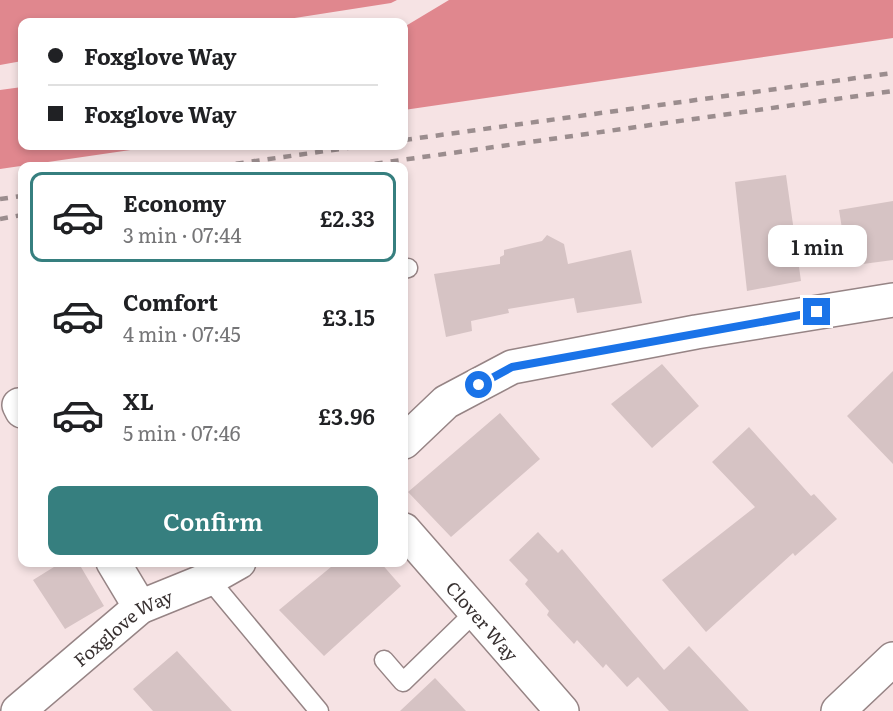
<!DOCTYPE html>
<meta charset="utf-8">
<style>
:root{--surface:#fff;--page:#f2f2f2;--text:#202124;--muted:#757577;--line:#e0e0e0;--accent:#367f7f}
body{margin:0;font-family:Literata,serif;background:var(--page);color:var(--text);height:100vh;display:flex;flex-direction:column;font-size:22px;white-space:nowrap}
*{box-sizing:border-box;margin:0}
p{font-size:20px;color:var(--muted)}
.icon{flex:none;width:33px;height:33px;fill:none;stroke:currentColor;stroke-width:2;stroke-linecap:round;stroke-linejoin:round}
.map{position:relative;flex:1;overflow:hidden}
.drawer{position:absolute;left:18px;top:162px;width:390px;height:405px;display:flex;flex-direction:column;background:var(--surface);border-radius:12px;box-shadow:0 3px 9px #0003}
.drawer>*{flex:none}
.top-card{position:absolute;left:18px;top:18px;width:390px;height:132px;border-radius:12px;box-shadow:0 3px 9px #0003;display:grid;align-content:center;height:132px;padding:0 30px;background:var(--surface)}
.end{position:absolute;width:27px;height:27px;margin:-14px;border:8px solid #1a73e8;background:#fff;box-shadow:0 0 0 3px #fff}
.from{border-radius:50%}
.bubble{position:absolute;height:42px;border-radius:12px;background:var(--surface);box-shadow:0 3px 9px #0003;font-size:20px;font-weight:600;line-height:42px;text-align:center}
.top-card b{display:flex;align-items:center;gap:21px;height:57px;font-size:22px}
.top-card b+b{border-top:2px solid var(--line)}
.top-card i{width:15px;height:15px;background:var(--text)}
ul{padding:10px 0 0;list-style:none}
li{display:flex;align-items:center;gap:18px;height:90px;margin:0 12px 9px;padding:0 18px;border:3px solid transparent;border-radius:12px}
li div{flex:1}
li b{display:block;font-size:22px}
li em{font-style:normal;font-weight:600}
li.selected{border-color:var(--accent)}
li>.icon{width:54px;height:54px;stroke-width:1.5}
.action{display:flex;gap:12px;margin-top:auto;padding:12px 30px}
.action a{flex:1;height:69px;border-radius:12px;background:var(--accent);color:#fff;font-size:24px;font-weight:600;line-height:69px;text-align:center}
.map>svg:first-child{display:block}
.forest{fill:#e0878e}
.building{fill:#d6c3c4}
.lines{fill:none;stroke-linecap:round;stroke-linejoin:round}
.lane-casing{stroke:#968485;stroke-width:21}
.street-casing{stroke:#968485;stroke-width:36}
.lane{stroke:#fff;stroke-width:18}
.street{stroke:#fff;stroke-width:33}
.rail{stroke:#9b8d8e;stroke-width:4.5;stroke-dasharray:8 8;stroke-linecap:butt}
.route{stroke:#1a73e8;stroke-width:8}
.labels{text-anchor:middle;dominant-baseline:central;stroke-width:4.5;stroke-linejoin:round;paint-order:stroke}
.street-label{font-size:18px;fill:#383131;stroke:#fef3f3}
</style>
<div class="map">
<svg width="893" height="711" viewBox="0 0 893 711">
<rect width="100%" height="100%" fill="#f6e3e4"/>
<path class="forest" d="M 0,0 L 397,0 L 391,3 L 269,22 L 22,22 L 22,61 L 0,65 Z
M 449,0 L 893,0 L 893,38 L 404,110 L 404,27 Z
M 22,87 L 22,146 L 158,146 L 0,169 L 0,90 Z"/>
<path class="building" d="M 786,175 L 801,281 L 747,291 L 735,182 Z
M 893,201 L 893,260 L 848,266 L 839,210 Z
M 547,235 L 564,244 L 568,264 L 631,250 L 642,303 L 577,313 L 574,298 L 508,309 L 509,313 L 471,321 L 472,331 L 446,337 L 434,274 L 500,264 L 500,257 L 504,255 L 504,250 L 542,241 Z
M 662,364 L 699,406 L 652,448 L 611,404 Z
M 893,371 L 893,464 L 847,416 Z
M 500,413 L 540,459 L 451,537 L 408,492 Z
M 749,427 L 811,496 L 814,494 L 837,519 L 795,556 L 793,553 L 706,632 L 662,580 L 755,507 L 712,462 Z
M 538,532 L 558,553 L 562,549 L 664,670 L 689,646 L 749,711 L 669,711 L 638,677 L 627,687 L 606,664 L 603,668 L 577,640 L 574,644 L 547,615 L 549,611 L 525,584 L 528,580 L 509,560 Z
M 62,562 L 78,562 L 104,606 L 65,629 L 33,580 Z
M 337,562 L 380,562 L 401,586 L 324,656 L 279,610 Z
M 177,651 L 232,711 L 153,711 L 133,689 Z
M 435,678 L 466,711 L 400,711 Z"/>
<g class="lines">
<defs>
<path id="lane" d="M 404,269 L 408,268
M 209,579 L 319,711
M 384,660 L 403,682 L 474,613"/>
<g id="street">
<path d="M 19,405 L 22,411"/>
<path d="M 404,442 L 446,402 L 512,367 L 696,332 L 893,300"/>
<path id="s1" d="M 404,530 L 562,711"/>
<path d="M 113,562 L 140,607"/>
<path id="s2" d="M 18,711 L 140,607 L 209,579 L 239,562"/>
<path d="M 838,711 L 893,659"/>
</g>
</defs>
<use href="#lane" class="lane-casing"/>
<use href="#street" class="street-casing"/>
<use href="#lane" class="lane"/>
<use href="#street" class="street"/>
<path class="rail" d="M 404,140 L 893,73
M 220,166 L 361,146
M 359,166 L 893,91
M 0,199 L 22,196
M 0,219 L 22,215"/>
</g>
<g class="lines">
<path class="route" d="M 479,385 L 512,367 L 817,312"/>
</g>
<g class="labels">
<g class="street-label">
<text stroke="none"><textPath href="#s1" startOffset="120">Clover Way</textPath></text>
<text stroke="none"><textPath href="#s2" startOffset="135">Foxglove Way</textPath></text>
</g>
</g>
</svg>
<i class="end from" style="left:479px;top:385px"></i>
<i class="end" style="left:817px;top:312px"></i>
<div class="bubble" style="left:768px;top:225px;width:99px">1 min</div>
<div class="top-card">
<b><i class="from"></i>Foxglove Way</b>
<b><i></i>Foxglove Way</b>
</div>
<section class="drawer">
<ul>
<li class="selected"><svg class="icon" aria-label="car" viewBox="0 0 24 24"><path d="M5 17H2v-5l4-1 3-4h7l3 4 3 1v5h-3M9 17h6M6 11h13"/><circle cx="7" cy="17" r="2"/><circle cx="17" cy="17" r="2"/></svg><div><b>Economy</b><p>3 min · 07:44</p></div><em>£2.33</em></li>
<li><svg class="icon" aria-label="car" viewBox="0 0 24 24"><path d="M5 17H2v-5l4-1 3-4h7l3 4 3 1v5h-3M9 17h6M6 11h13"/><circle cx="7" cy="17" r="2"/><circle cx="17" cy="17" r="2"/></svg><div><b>Comfort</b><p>4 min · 07:45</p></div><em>£3.15</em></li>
<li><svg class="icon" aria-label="car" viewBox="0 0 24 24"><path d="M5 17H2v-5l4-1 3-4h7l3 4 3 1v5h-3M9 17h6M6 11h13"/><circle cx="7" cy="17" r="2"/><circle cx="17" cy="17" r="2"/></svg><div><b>XL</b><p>5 min · 07:46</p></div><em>£3.96</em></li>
</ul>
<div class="action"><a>Confirm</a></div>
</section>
</div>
